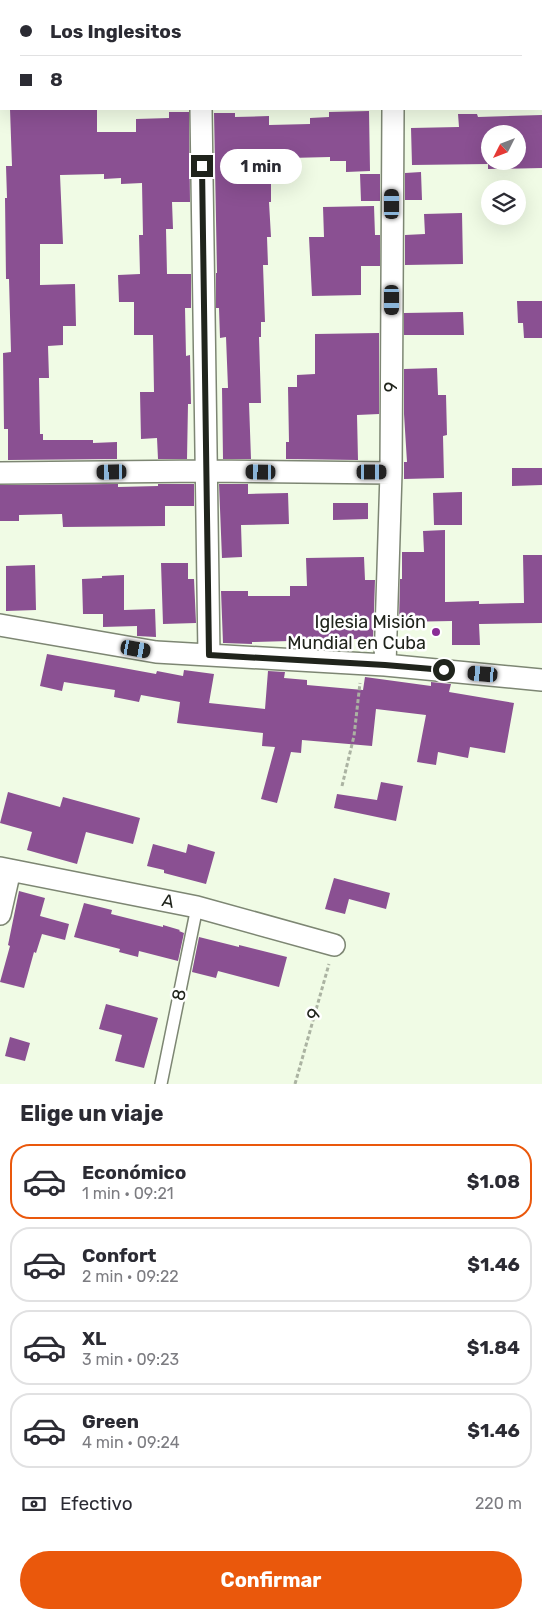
<!DOCTYPE html>
<html lang="es">
<meta charset="utf-8">
<style>
:root{--surface:#fff;--page:#f7f7f7;--text:#2b2b33;--muted:#7c7c81;--line:#e1e1e2;--accent:#ea580c}
body{margin:0;font-family:Rubik,sans-serif;background:var(--page);color:var(--text);height:100vh;display:flex;flex-direction:column;font-size:19px;white-space:nowrap}
*{box-sizing:border-box;margin:0}
p{font-size:16px;color:var(--muted)}
.icon{flex:none;width:28px;height:28px;fill:none;stroke:currentColor;stroke-width:2;stroke-linecap:round;stroke-linejoin:round}
.map{position:relative;height:1084px;overflow:hidden}
.details{display:flex;flex-direction:column;background:var(--surface);flex:1}
.details>*{flex:none}
.banner{position:absolute;left:0px;top:0px;width:542px;height:110px;box-shadow:0 5px 20px #0002;display:grid;align-content:center;height:110px;padding:0 20px;background:var(--surface)}
.needle{width:32px;rotate:228deg}
.buttons{position:absolute;left:481px;top:125px;display:grid;gap:10px}
.buttons a{display:grid;place-items:center;width:45px;height:45px;border-radius:50%;background:var(--surface);box-shadow:0 5px 20px #0002;font-size:25px}
.end{position:absolute;width:22px;height:22px;margin:-11px;border:6px solid #20241c;background:#fff;box-shadow:0 0 0 2px #fff}
.from{border-radius:50%}
.bubble{position:absolute;height:35px;border-radius:18px;background:var(--surface);box-shadow:0 5px 20px #0002;font-size:16px;font-weight:700;line-height:35px;text-align:center}
.car{position:absolute;width:15px;height:30px;margin:-15px -8px;border-radius:6px;box-shadow:0 0 4px 1px #0007;background:linear-gradient(#222 24%,#8ab4d8 0 40%,#222 0 76%,#8ab4d8 0 86%,#222 0)}
.banner b{display:flex;align-items:center;gap:18px;height:48px;font-size:19px}
.banner b+b{border-top:1px solid var(--line)}
.banner i{width:12px;height:12px;background:var(--text)}
ul{padding:0;list-style:none}
li{display:flex;align-items:center;gap:15px;height:75px;margin:0 10px 8px;padding:0 10px;border:2px solid var(--line);border-radius:20px}
li div{flex:1}
li b{display:block;font-size:19px}
li em{font-style:normal;font-weight:700}
li.selected{border-color:var(--accent)}
li>.icon{width:45px;height:45px;stroke-width:1.5}
h2{padding:0 20px;font-size:22px;line-height:60px}
.pay{display:flex;align-items:center;gap:12px;height:55px;padding:0 20px;font-size:19px}
.pay p{margin-inline-start:auto}
.button{display:flex;gap:10px;margin-top:auto;padding:10px 20px}
.button a{flex:1;height:58px;border-radius:30px;background:var(--accent);color:#fff;font-size:20px;font-weight:700;line-height:58px;text-align:center}
.map>svg:first-child{display:block}
.building{fill:#8a5092;fill-rule:evenodd}
.lines{fill:none;stroke-linecap:round;stroke-linejoin:round}
.lane-casing{stroke:#7d8673;stroke-width:14}
.street-casing{stroke:#7d8673;stroke-width:24}
.path{stroke:#abb3a2;stroke-width:3;stroke-dasharray:4 2.5;stroke-linecap:butt}
.lane{stroke:#fff;stroke-width:11}
.street{stroke:#fff;stroke-width:21}
.route{stroke:#20241c;stroke-width:6}
.poi-dot{fill:#8a2c96;stroke:#fff;stroke-width:2}
.labels{text-anchor:middle;dominant-baseline:central;stroke-width:5;stroke-linejoin:round;paint-order:stroke}
.street-label{font-size:18px;fill:#20241c;stroke:#fff}
.poi-label{font-size:18px;fill:#20241c;stroke:#fff;text-anchor:end}
</style>
<div class="map">
<svg width="542" height="1084" viewBox="0 0 542 1084">
<rect width="100%" height="100%" fill="#f0fbe5"/>
<path class="building" d="M 10,109 L 97,109 L 97,132 L 136,132 L 136,119 L 169,118 L 169,112 L 189,112 L 190,202 L 172,202 L 173,229 L 166,229 L 167,274 L 191,274 L 191,308 L 185,308 L 186,356 L 190,355 L 191,404 L 188,404 L 187,459 L 158,459 L 157,438 L 141,439 L 140,392 L 154,392 L 153,335 L 134,335 L 134,302 L 119,302 L 118,275 L 140,274 L 139,235 L 143,235 L 142,183 L 121,184 L 121,178 L 104,179 L 104,174 L 60,175 L 63,244 L 40,244 L 40,285 L 75,284 L 76,326 L 63,326 L 63,345 L 48,346 L 49,378 L 39,378 L 40,434 L 43,434 L 43,440 L 93,440 L 93,443 L 117,442 L 117,459 L 8,460 L 8,429 L 4,429 L 3,353 L 11,352 L 9,279 L 6,279 L 5,198 L 7,198 L 6,166 L 12,166 Z
M 369,111 L 370,171 L 346,172 L 346,161 L 330,161 L 330,157 L 289,158 L 289,176 L 271,176 L 271,202 L 269,202 L 271,237 L 267,237 L 268,265 L 263,265 L 265,322 L 261,322 L 261,337 L 259,337 L 261,403 L 249,403 L 251,459 L 223,459 L 222,388 L 228,388 L 226,337 L 220,338 L 219,308 L 216,308 L 216,273 L 217,273 L 214,113 L 235,113 L 235,117 L 269,116 L 269,125 L 310,124 L 310,118 L 329,117 L 329,112 Z
M 458,114 L 477,114 L 478,117 L 542,115 L 542,168 L 488,169 L 488,164 L 412,165 L 411,128 L 459,127 ZM 490,134 L 518,134 L 518,161 L 490,161 Z
M 421,172 L 422,200 L 405,200 L 405,173 Z
M 360,174 L 380,174 L 380,201 L 361,201 Z
M 374,206 L 375,235 L 380,235 L 380,266 L 361,266 L 361,295 L 312,296 L 309,237 L 324,237 L 323,207 Z
M 462,213 L 463,264 L 405,265 L 405,235 L 425,234 L 424,214 Z
M 517,301 L 542,301 L 542,338 L 524,338 L 523,323 L 518,323 Z
M 463,312 L 464,335 L 404,335 L 404,313 Z
M 379,333 L 379,414 L 357,415 L 358,460 L 286,459 L 286,442 L 289,442 L 288,387 L 297,387 L 297,375 L 315,374 L 315,334 Z
M 437,368 L 438,395 L 446,395 L 447,435 L 443,436 L 444,478 L 404,479 L 404,462 L 407,462 L 404,414 L 404,369 Z
M 512,468 L 542,468 L 542,485 L 512,486 Z
M 118,484 L 118,487 L 158,486 L 158,484 L 194,484 L 194,506 L 165,506 L 165,526 L 63,527 L 62,514 L 19,515 L 19,521 L 0,521 L 0,485 Z
M 219,484 L 248,484 L 248,494 L 288,493 L 289,524 L 241,525 L 242,557 L 222,558 Z
M 462,492 L 462,525 L 434,525 L 433,493 Z
M 333,503 L 368,503 L 368,519 L 333,520 Z
M 445,530 L 445,602 L 479,601 L 479,604 L 524,603 L 523,555 L 542,555 L 542,623 L 479,624 L 480,645 L 452,645 L 452,621 L 399,622 L 400,579 L 402,579 L 402,552 L 424,552 L 423,531 Z
M 364,557 L 365,580 L 375,580 L 373,640 L 357,641 L 357,639 L 290,640 L 290,641 L 252,642 L 252,644 L 223,643 L 221,591 L 248,591 L 248,596 L 290,596 L 290,586 L 307,586 L 306,558 Z
M 161,563 L 188,563 L 188,579 L 194,579 L 196,623 L 163,624 Z
M 35,565 L 36,610 L 6,611 L 6,566 Z
M 124,575 L 124,610 L 155,609 L 156,637 L 137,636 L 137,626 L 103,627 L 103,614 L 83,614 L 82,579 L 102,578 L 102,576 Z
M 47,654 L 156,674 L 157,671 L 183,676 L 184,670 L 214,674 L 209,703 L 265,709 L 268,671 L 285,672 L 284,678 L 307,680 L 307,685 L 363,690 L 365,677 L 431,686 L 431,682 L 451,684 L 449,692 L 514,703 L 505,753 L 470,747 L 468,758 L 438,752 L 436,765 L 417,762 L 426,715 L 376,709 L 372,746 L 302,740 L 301,753 L 291,752 L 277,803 L 261,799 L 275,747 L 262,746 L 263,733 L 177,723 L 180,702 L 141,695 L 139,702 L 114,697 L 115,690 L 64,682 L 62,691 L 40,686 Z
M 381,782 L 403,786 L 396,821 L 334,808 L 337,794 L 377,800 Z
M 8,792 L 60,807 L 63,797 L 140,818 L 133,844 L 86,832 L 77,864 L 27,850 L 32,832 L 0,823 Z
M 153,844 L 186,853 L 188,844 L 215,852 L 206,884 L 164,873 L 164,870 L 147,866 Z
M 334,878 L 390,893 L 386,909 L 349,899 L 345,914 L 325,909 Z
M 19,891 L 45,898 L 40,916 L 69,924 L 65,940 L 42,934 L 36,953 L 34,952 L 24,988 L 0,982 L 10,946 L 8,945 Z
M 84,903 L 112,910 L 111,914 L 163,927 L 163,925 L 180,930 L 179,931 L 184,933 L 178,961 L 139,951 L 138,957 L 119,952 L 120,949 L 74,937 Z
M 199,937 L 239,947 L 239,945 L 287,957 L 279,987 L 218,971 L 216,978 L 192,972 Z
M 106,1004 L 158,1018 L 144,1068 L 115,1061 L 122,1035 L 99,1029 Z
M 10,1037 L 30,1043 L 25,1061 L 5,1056 Z"/>
<g class="lines">
<defs>
<path id="lane" d="M 161,1084 L 197,907"/>
<path id="street" d="M 200,0 L 200,1
M 11,1 L 12,0
M 0,33 L 1,28
M 541,88 L 542,88
M 0,93 L 1,93
M 201,109 L 209,655
M 0,473 L 206,471 L 391,473
M 0,625 L 156,652 L 385,665 L 542,680
M 385,665 L 391,473 L 393,109
M 0,868 L 197,907 L 334,945
M 0,914 L 10,870"/>
</defs>
<use href="#lane" class="lane-casing"/>
<use href="#street" class="street-casing"/>
<path class="path" d="M 342,786 L 354,736 L 360,683
M 295,1084 L 329,964"/>
<use href="#lane" class="lane"/>
<use href="#street" class="street"/>
</g>
<g class="lines">
<path class="route" d="M 202,166 L 209,655 L 385,665 L 444,670"/>
</g>
<circle class="poi-dot" cx="436" cy="632" r="5"/>
<g class="labels">
<g class="street-label">
<text transform="translate(391 387) rotate(-90)">9</text>
<text transform="translate(168 901) rotate(11)">A</text>
<text transform="translate(179 995) rotate(-78)">8</text>
<text transform="translate(314 1014) rotate(-74)">9</text>
</g>
<g class="poi-label">
<text x="426" y="622">Iglesia Misión<tspan x="426" dy="21">Mundial en Cuba</tspan></text>
</g>
</g>
</svg>
<div class="buttons">
<a><svg class="needle" viewBox="-14 -14 28 28"><path d="M0-13l5 13h-10z" fill="#e53935"/><path d="M0 13l5-13h-10z" fill="#7c7c81"/></svg></a>
<a><svg class="icon" aria-label="layers" viewBox="0 0 24 24"><path d="M12 4l9 5-9 5-9-5zM3 14l9 5 9-5"/></svg></a>
</div>
<i class="end from" style="left:444px;top:670px"></i>
<i class="end" style="left:202px;top:166px"></i>
<div class="bubble" style="left:220px;top:149px;width:82px">1 min</div>
<i class="car" style="left:392px;top:204px;rotate:0deg"></i>
<i class="car" style="left:392px;top:300px;rotate:180deg"></i>
<i class="car" style="left:112px;top:472px;rotate:269deg"></i>
<i class="car" style="left:261px;top:472px;rotate:271deg"></i>
<i class="car" style="left:372px;top:472px;rotate:90deg"></i>
<i class="car" style="left:136px;top:649px;rotate:100deg"></i>
<i class="car" style="left:483px;top:674px;rotate:275deg"></i>
<div class="banner">
<b><i class="from"></i>Los Inglesitos</b>
<b><i></i>8</b>
</div>
</div>
<section class="details">
<h2>Elige un viaje</h2>
<ul>
<li class="selected"><svg class="icon" aria-label="car" viewBox="0 0 24 24"><path d="M5 17H2v-5l4-1 3-4h7l3 4 3 1v5h-3M9 17h6M6 11h13"/><circle cx="7" cy="17" r="2"/><circle cx="17" cy="17" r="2"/></svg><div><b>Económico</b><p>1 min · 09:21</p></div><em>$1.08</em></li>
<li><svg class="icon" aria-label="car" viewBox="0 0 24 24"><path d="M5 17H2v-5l4-1 3-4h7l3 4 3 1v5h-3M9 17h6M6 11h13"/><circle cx="7" cy="17" r="2"/><circle cx="17" cy="17" r="2"/></svg><div><b>Confort</b><p>2 min · 09:22</p></div><em>$1.46</em></li>
<li><svg class="icon" aria-label="car" viewBox="0 0 24 24"><path d="M5 17H2v-5l4-1 3-4h7l3 4 3 1v5h-3M9 17h6M6 11h13"/><circle cx="7" cy="17" r="2"/><circle cx="17" cy="17" r="2"/></svg><div><b>XL</b><p>3 min · 09:23</p></div><em>$1.84</em></li>
<li><svg class="icon" aria-label="car" viewBox="0 0 24 24"><path d="M5 17H2v-5l4-1 3-4h7l3 4 3 1v5h-3M9 17h6M6 11h13"/><circle cx="7" cy="17" r="2"/><circle cx="17" cy="17" r="2"/></svg><div><b>Green</b><p>4 min · 09:24</p></div><em>$1.46</em></li>
</ul>
<div class="pay"><svg class="icon" aria-label="cash" viewBox="0 0 24 24"><path d="M3 7h18v10H3z"/><circle cx="12" cy="12" r="2"/></svg>Efectivo<p>220 m</p></div>
<div class="button"><a>Confirmar</a></div>
</section>
